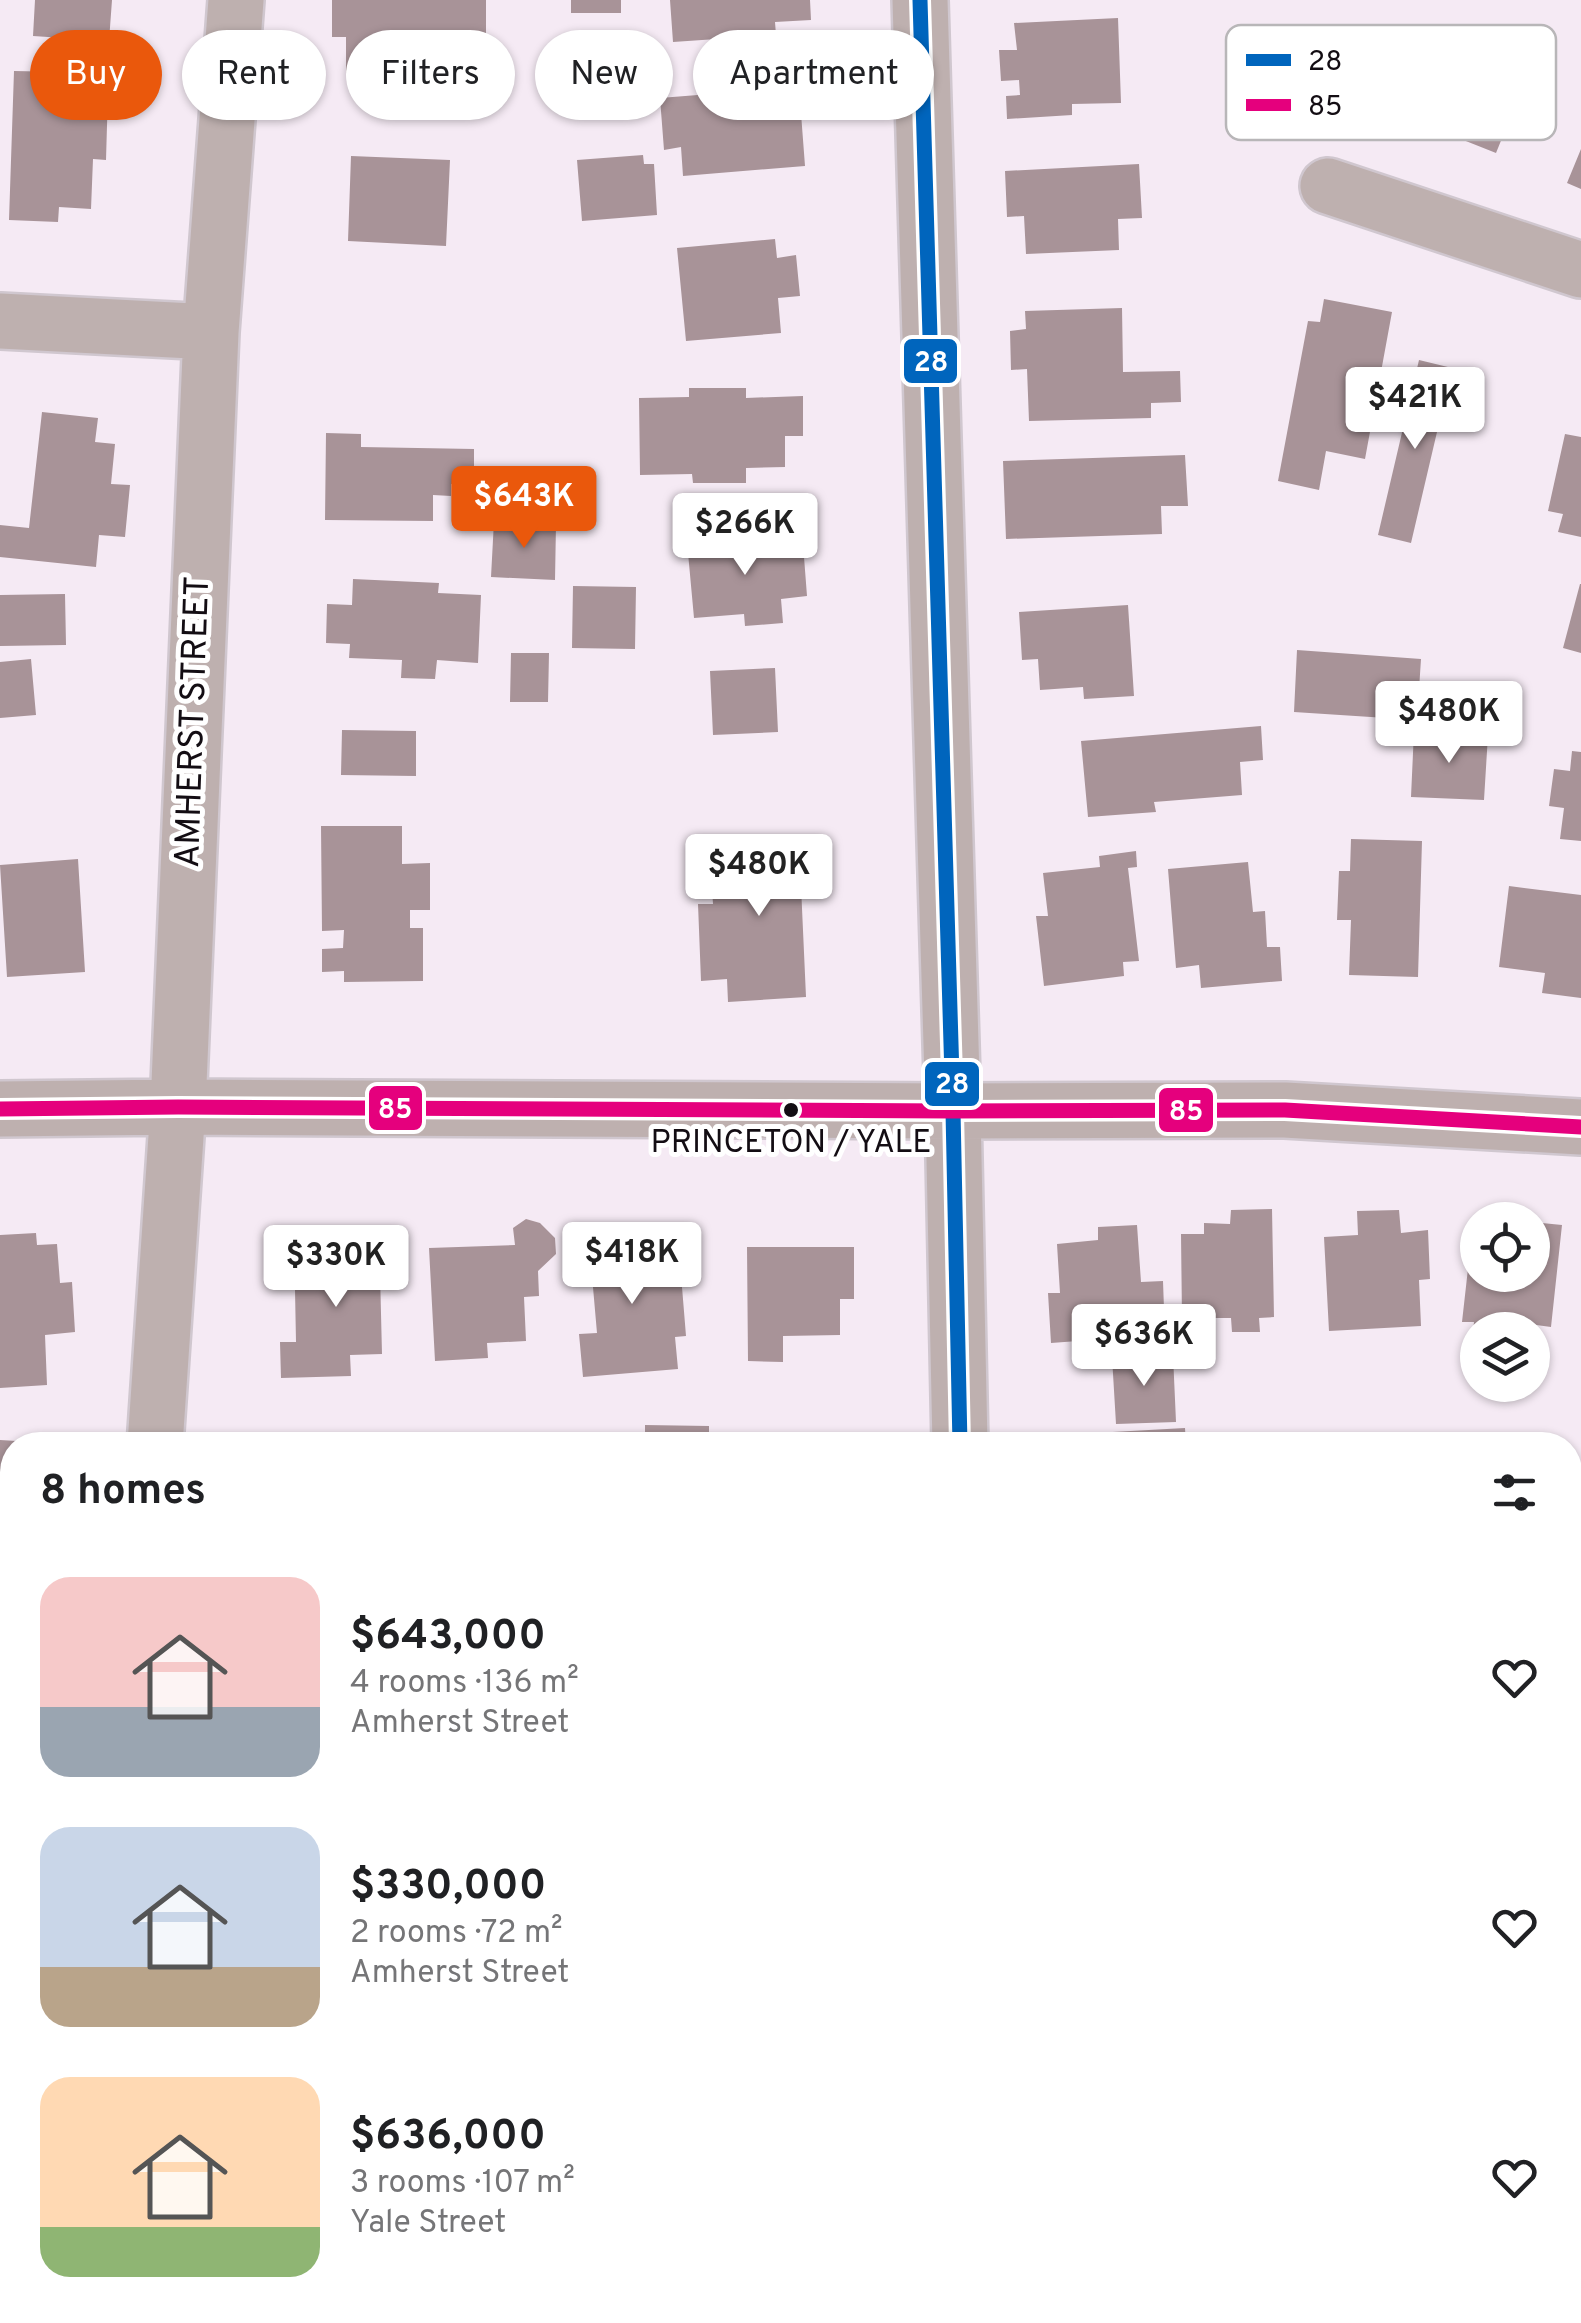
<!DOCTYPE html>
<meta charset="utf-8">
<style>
:root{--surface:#fff;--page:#f6f6f6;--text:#202124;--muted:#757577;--accent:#ea580c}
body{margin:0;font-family:Overpass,sans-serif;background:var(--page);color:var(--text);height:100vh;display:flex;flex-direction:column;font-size:38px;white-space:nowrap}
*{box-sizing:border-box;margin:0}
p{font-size:32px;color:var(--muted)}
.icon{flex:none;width:55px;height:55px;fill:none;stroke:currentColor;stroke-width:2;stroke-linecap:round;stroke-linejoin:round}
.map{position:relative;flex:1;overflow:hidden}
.side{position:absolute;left:0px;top:1432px;width:1582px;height:892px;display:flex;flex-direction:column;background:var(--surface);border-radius:40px 40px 0 0;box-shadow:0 2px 8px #0004}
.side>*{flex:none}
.banner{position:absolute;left:30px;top:30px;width:1000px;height:90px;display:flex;gap:20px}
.buttons{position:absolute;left:1460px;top:1202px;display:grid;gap:20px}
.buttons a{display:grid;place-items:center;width:90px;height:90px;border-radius:50%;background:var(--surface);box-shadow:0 2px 8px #0004;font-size:50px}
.price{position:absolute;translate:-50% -85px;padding:0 22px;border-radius:10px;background:#fff;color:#222;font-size:32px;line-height:65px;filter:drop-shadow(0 2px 5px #0008)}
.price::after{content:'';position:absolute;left:50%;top:60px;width:30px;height:22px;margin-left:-15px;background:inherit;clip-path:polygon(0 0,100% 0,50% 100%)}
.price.on{background:var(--accent);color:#fff}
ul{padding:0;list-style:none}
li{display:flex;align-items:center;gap:30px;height:250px;padding:0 40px}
li span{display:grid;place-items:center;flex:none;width:280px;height:200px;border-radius:30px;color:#555}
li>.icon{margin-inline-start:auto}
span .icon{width:120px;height:120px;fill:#fffc;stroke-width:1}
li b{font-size:42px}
h2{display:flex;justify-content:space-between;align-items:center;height:120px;padding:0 40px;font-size:42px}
.chip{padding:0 35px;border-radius:45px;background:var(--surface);box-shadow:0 2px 8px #0004;font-size:35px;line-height:90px}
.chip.on{background:var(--accent);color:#fff}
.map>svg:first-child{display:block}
.building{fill:#a89398}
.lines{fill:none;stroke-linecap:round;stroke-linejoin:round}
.minor-casing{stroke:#d0c7cf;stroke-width:60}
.minor{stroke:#beb0af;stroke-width:55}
.bus-1-casing{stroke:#fff;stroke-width:22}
.bus-2-casing{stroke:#fff;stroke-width:22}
.bus-1{stroke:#0065bd;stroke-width:15}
.bus-2{stroke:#e5007d;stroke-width:15}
.bus-dot{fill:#130d13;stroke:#fff;stroke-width:4}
.labels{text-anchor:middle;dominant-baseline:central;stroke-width:10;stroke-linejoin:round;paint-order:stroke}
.bus-label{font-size:32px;fill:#130d13;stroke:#fff}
.street-label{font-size:35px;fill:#130d13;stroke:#fff}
.key{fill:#fff;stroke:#b8b6b8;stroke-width:2.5}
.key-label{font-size:28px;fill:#130d13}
.line-badge{stroke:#fff;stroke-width:4}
.badge-label{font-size:28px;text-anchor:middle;font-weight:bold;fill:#fff}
</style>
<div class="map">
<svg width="1581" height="2323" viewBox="0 0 1581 2323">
<rect width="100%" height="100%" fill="#f5eaf4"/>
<path class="building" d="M35 0H112L109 41 33 36Z
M332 0H486V79H428V87L386 88 387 76 346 75V37H332Z
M571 0H621V13H571Z
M670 0H810L811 20 775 22 776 35 673 42Z
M1118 18 1121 103 1072 104V115L1007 119 1006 96 1020 95 1019 80 1001 81 999 50H1017L1014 23Z
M1455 60 1538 93 1526 123 1511 116 1496 153 1428 126Z
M14 71 64 72 63 89 108 91 106 160 93 159 91 209 59 207 58 222 9 220Z
M799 87 805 166 683 176 681 147 664 150 660 98Z
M1581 149V189L1567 183Z
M643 155 644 164H654L657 215 582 221 577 160Z
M351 156 450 160 446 246 348 241Z
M1139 164 1142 218 1118 219 1119 250 1026 254 1024 216 1007 217 1005 171Z
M775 239 777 258 796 255 800 296 778 298 781 333 686 341 677 248Z
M1324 299 1392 312 1365 459 1326 451 1319 490 1278 481 1308 321 1320 322Z
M1122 308 1123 372 1180 371 1181 402 1151 403V418L1029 421 1027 369 1011 370 1010 331 1026 329 1025 311Z
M1419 360 1452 368 1411 543 1378 535Z
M689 388H746V398L803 396V436H785V467L746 468V483H693L692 474 640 475 639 398 689 397Z
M42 412 98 418 95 442 115 444 111 484 130 485 125 537 99 535 96 567 0 557V525L29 528Z
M326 433 361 434V447L474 449V485L451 484V496L433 495V521L325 520Z
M1565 434 1581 437V537L1558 532 1563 514 1548 511Z
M1185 455 1188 506H1161L1162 534 1006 539 1003 461Z
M494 521 556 524 555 580 491 577Z
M777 534 779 546 803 544 807 596 781 599 783 623 745 626 744 614 694 618 687 542Z
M353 579 439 583 438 593 481 595 478 663 437 660 435 679 401 678 402 660 349 658 350 644 326 643 327 604 352 605Z
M1580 584H1581V653L1563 648Z
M573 586 636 587 635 649 572 648Z
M65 594 66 645 0 646V595Z
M1128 605 1134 696 1084 699 1083 687 1040 690 1038 659 1022 660 1019 612Z
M1297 650 1421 659 1417 720 1294 712Z
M511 653H549L548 702H510Z
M31 659 36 715 0 718V662Z
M775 668 778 732 713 735 710 671Z
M1261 726 1263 760 1240 762 1242 795 1154 802 1156 812 1088 817 1081 741Z
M342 730 416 731V776L341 775Z
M1414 731 1488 735 1484 800 1411 797Z
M1572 751 1581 752V841L1560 839 1564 808 1549 806 1554 769 1570 771Z
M321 826H402V864L430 863V910H410V928H423V981L344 982V971L322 972V949L343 948 344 930 322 931Z
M821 838 823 884 801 886 806 997 728 1002 727 979 701 981 698 904H713L710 858 728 857 727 844Z
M1351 839 1422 841 1418 977 1349 975 1351 920H1337L1339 871H1350Z
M1136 851 1137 867 1128 868 1139 961 1123 962 1124 976 1044 986 1036 916H1048L1043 873 1100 867 1099 856Z
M78 859 85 972 7 977 0 865Z
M1248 862 1253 912 1265 911 1267 947H1280L1282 981 1201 988 1199 965 1176 968 1168 869Z
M1509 886 1581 895V998L1542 993 1545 973 1499 967Z
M1272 1209 1274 1317 1259 1318 1260 1332H1232L1231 1318H1182L1181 1234H1204V1223L1230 1224 1231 1210Z
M1399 1210 1401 1233 1428 1230 1430 1279 1419 1280 1421 1326 1329 1331 1324 1237 1358 1235 1357 1211Z
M526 1219 540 1223 555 1238 556 1254 538 1271 539 1296 524 1297 526 1341 487 1343 488 1358 435 1361 429 1248 515 1245 513 1228Z
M1532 1222 1562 1225 1551 1327 1529 1324 1528 1330H1478V1340H1472L1474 1322H1462L1472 1233H1478V1275H1532Z
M1137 1225 1141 1282 1163 1281 1164 1309 1143 1310 1145 1336 1051 1343 1048 1293H1060L1057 1244 1098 1240V1227Z
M623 1227 624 1240 667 1236 671 1287H682L686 1336 675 1337 678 1369 583 1377 579 1334 597 1333 588 1230Z
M379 1232 382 1354 350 1355 351 1376 281 1378 280 1342H296L295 1290 306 1289 305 1271 294 1258 316 1237 330 1255 349 1254 348 1233Z
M36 1233 37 1245 57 1244 60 1283 72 1282 75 1332 45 1335 47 1385 0 1388V1235Z
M747 1247H854V1299H840V1335L783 1336V1362L748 1361Z
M1173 1355 1176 1422 1116 1424 1112 1357Z
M645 1425 709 1426V1445H645Z
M1185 1428 1186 1445H1040V1436Z
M0 1440 33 1442 32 1445H12V1542L0 1541Z
M0 1593 12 1594V1696L0 1695Z
M1570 1614 1581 1619V1629L1576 1639 1581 1642V1686L1570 1708Z
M0 1748 12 1749V1850L0 1849Z
M0 1904H12V1979H0Z
M1570 2006 1581 2012V2144L1570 2166Z
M0 2051 12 2052V2137L0 2136Z
M0 2196 12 2197 7 2264 0 2263Z
M747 2312H795L796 2323H748Z
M1103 2312H1212V2318L1104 2323Z
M1562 2314 1580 2323H1558Z"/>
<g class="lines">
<g class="minor-casing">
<path id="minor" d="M920 0 953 1111 960 1445
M1328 186 1581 270
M0 321 211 332
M0 1109 178 1107 953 1111 1285 1110 1581 1127
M155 1445 178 1107 211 332 236 0
M1570 1865 1581 1871
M975 2312V2323
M96 2323V2312"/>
</g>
<use href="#minor" class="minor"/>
<g class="bus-1-casing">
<path id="bus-1" d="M920 0 953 1111 960 1445"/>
</g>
<g class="bus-2-casing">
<path id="bus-2" d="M0 1109 178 1107 953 1111 1285 1110 1581 1127"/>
</g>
<use href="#bus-1" class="bus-1"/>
<use href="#bus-2" class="bus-2"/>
</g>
<circle class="bus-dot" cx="791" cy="1110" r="9"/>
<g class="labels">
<g class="bus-label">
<text x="791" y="1144">PRINCETON / YALE</text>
</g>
<g class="street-label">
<text transform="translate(194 722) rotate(-88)">AMHERST STREET</text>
</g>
</g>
<rect x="1226" y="25" width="330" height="115" rx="15" class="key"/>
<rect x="1246" y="54" width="45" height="12" fill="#0065bd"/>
<rect x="1246" y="99" width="45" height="12" fill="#e5007d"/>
<g class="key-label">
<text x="1308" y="70">28</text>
<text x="1308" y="115">85</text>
</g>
<g class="line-badge">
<rect x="902" y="337" width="57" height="48" rx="10" fill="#0065bd"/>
<rect x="923" y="1060" width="58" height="48" rx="10" fill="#0065bd"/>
<rect x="367" y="1084" width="57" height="48" rx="10" fill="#e5007d"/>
<rect x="1157" y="1086" width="58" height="48" rx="10" fill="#e5007d"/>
</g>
<g class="badge-label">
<text x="931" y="371">28</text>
<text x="952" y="1093">28</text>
<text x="395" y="1118">85</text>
<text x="1186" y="1120">85</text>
</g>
</svg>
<div class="buttons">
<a><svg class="icon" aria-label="locate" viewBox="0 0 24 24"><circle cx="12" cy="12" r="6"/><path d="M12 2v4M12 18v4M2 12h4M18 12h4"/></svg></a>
<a><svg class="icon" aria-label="layers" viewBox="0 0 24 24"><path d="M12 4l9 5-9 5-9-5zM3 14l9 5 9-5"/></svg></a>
</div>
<b class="price" style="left:1415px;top:452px">$421K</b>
<b class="price on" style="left:524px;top:551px">$643K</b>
<b class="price" style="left:745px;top:578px">$266K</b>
<b class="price" style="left:1449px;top:766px">$480K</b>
<b class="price" style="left:759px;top:919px">$480K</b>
<b class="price" style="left:632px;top:1307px">$418K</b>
<b class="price" style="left:336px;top:1310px">$330K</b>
<b class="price" style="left:1144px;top:1389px">$636K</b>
<div class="banner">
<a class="chip on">Buy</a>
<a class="chip">Rent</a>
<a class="chip">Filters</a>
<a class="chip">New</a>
<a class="chip">Apartment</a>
</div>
<section class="side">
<h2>8 homes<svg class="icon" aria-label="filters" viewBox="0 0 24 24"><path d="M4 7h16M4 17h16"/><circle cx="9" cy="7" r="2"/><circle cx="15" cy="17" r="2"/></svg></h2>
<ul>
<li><span style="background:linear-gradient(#f6c9c9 65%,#9aa5b1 0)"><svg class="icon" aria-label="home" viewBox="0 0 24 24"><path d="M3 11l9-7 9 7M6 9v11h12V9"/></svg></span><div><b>$643,000</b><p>4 rooms · 136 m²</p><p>Amherst Street</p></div><svg class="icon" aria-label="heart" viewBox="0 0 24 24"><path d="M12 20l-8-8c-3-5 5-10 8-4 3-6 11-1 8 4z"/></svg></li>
<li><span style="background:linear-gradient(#c9d6e8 70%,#b9a48a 0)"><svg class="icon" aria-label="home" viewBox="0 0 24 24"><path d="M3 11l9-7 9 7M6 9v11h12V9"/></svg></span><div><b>$330,000</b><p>2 rooms · 72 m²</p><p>Amherst Street</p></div><svg class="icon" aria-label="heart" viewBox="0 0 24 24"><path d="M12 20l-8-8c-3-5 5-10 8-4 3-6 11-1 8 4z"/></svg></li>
<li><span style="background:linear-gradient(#ffd9b3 75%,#8fb573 0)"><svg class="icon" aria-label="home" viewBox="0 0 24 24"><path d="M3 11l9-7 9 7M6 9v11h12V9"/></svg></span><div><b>$636,000</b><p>3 rooms · 107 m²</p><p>Yale Street</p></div><svg class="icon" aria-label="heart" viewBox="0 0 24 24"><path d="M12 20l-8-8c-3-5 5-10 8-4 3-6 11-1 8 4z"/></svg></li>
</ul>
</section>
</div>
